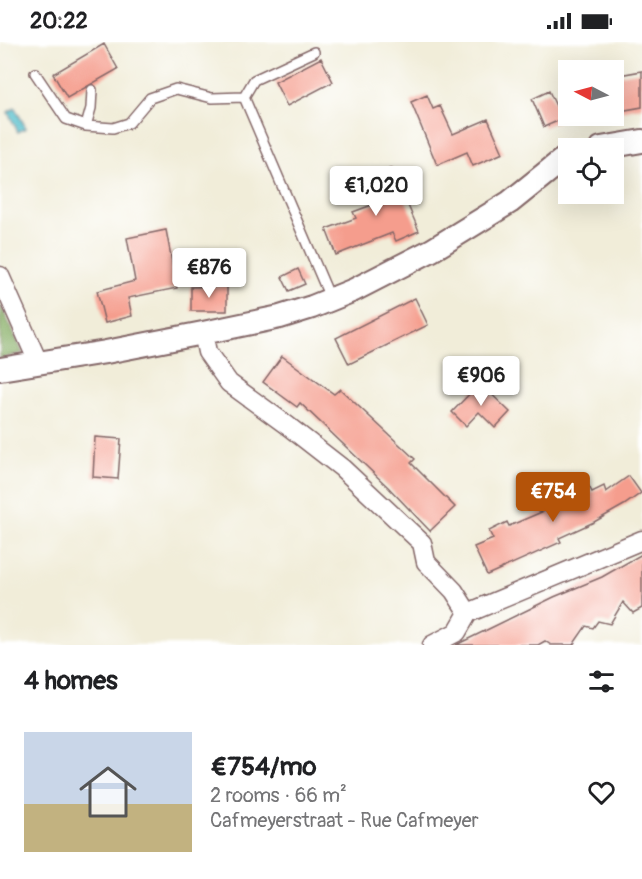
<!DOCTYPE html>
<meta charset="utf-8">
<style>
:root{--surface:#fff;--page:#f2f2f2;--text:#202124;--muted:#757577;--accent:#b45309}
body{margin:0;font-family:Pangolin,sans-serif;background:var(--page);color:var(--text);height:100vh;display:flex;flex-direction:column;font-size:22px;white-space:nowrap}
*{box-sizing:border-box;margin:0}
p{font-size:20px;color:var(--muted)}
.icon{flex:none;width:33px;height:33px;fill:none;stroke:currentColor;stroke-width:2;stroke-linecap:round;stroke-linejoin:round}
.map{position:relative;height:603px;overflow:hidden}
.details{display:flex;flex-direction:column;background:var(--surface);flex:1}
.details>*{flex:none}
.needle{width:39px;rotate:276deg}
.buttons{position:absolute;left:558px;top:18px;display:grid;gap:12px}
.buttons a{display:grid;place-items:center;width:66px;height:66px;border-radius:0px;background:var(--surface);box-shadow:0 6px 24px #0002;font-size:30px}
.price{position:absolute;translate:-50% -51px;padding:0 14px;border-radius:6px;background:#fff;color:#222;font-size:20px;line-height:39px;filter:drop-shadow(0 2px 3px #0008)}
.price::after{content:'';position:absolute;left:50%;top:36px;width:18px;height:14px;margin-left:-9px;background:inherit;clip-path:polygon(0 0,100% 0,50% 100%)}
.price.on{background:var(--accent);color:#fff}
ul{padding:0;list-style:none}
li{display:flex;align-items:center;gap:18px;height:150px;padding:0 24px}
li span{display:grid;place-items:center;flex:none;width:168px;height:120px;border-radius:0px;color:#555}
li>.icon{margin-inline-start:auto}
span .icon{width:72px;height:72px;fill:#fffc;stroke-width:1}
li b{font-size:26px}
h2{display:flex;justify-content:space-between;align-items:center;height:72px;padding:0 24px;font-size:26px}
.status{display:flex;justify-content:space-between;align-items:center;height:42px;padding:0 30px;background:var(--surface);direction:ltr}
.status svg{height:16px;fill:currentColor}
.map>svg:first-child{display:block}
.forest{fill:#85ad63;stroke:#686647;stroke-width:1.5}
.water{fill:#51becb;stroke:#4e6e7b;stroke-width:1.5}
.building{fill:#f59d8d}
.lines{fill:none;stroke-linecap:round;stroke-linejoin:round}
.service-casing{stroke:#846768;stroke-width:12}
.minor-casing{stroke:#846768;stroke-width:21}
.tertiary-casing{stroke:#846768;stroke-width:26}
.service{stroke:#fff;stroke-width:9}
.minor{stroke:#fff;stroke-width:18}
.tertiary{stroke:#fff;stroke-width:22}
</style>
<div class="status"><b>20:22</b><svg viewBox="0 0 49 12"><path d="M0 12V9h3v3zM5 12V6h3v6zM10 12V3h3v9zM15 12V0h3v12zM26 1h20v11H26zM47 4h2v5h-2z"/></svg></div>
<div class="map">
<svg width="642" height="603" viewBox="0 0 642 603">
<rect width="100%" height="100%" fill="#fff"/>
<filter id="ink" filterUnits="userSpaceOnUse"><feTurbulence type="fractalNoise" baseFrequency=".0167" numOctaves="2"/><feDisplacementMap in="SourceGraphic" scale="12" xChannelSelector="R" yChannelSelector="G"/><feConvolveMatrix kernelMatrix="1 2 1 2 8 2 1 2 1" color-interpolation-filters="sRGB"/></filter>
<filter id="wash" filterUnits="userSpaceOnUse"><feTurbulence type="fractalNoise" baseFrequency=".008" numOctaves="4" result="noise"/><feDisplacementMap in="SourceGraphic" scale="24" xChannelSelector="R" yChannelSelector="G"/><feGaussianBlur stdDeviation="1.35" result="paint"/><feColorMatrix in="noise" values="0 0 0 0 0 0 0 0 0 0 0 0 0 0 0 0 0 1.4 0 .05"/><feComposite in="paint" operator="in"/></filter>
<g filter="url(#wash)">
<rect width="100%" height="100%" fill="#f1edd9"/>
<path class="forest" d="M0 262 23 311 0 317Z"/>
<path class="water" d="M15 66 26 86 18 90 8 70Z"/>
<g id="blocks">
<path class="building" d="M104 2 118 27 67 56 53 32Z
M321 16 333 40 287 64 275 40Z
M642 29V65L614 70V34Z
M549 49 562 77 544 85 532 57Z
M427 53 433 67 440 64 453 92 488 77 503 111 473 124 467 110 437 123 411 60Z
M392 126 419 189 396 199 392 191 336 213 326 187 356 176 353 170 380 160 369 135Z
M166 188 177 246 128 256 132 274 105 281 97 249 135 239 127 196Z
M298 227 305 242 289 249 282 235Z
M227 244V269H191V245Z
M415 256 428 283 349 322 336 296Z
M282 314 334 352 340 347 415 417 411 421 455 465 430 489 388 445 300 361 297 365 263 340Z
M480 341 510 370 495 386 479 370 466 384 452 370Z
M95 395 121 397 118 437 93 435Z
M629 434 641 451 624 463 594 480 559 496 561 500 487 533 474 505 493 497 489 489 507 480 509 484 544 469 542 463 561 455 557 448 584 435 592 450 604 444 606 450Z
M642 512V566L633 571 623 560 610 582 598 579 593 586 586 584 573 603H551L545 599 538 603H456L554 555 602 535Z"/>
</g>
</g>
<g filter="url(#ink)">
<use href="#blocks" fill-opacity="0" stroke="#846768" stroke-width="1.5"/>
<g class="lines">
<g class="service-casing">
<path id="service" d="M35 31 66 77 86 84 113 86 129 81 150 56 176 47 212 56 244 55 331 258
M244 55 254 38 314 10
M86 84 91 66 92 48"/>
</g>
<g class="minor-casing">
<path id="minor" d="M0 234 38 320
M203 291 207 310 229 341 288 384 342 426 422 501 426 520 454 549 468 571
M432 603 457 590 468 571 642 498"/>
</g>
<g class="tertiary-casing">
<path id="tertiary" d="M601 106 642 99
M0 327 106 310 203 291 280 275 312 265 354 248 432 208 510 160 561 119 568 116"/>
</g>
<use href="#service" class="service"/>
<use href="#minor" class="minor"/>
<use href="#tertiary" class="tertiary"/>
</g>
</g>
</svg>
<div class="buttons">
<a><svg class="needle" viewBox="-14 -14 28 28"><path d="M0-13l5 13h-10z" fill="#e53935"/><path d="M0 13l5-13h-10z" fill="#757577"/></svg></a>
<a><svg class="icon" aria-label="locate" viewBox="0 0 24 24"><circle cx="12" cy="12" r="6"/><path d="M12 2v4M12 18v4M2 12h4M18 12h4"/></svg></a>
</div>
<b class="price" style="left:376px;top:175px">€1,020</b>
<b class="price" style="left:209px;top:257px">€876</b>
<b class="price" style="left:481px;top:365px">€906</b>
<b class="price on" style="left:553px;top:481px">€754</b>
</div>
<section class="details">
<h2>4 homes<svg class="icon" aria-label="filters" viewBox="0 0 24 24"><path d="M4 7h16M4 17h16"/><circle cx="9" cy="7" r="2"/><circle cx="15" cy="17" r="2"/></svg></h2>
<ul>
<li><span style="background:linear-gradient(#c9d6e8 60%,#c2b280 0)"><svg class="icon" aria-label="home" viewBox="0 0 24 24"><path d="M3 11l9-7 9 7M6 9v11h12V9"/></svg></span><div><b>€754/mo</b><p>2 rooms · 66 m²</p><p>Cafmeyerstraat - Rue Cafmeyer</p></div><svg class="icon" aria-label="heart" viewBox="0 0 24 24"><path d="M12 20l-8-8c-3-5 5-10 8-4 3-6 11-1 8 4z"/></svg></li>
</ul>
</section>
